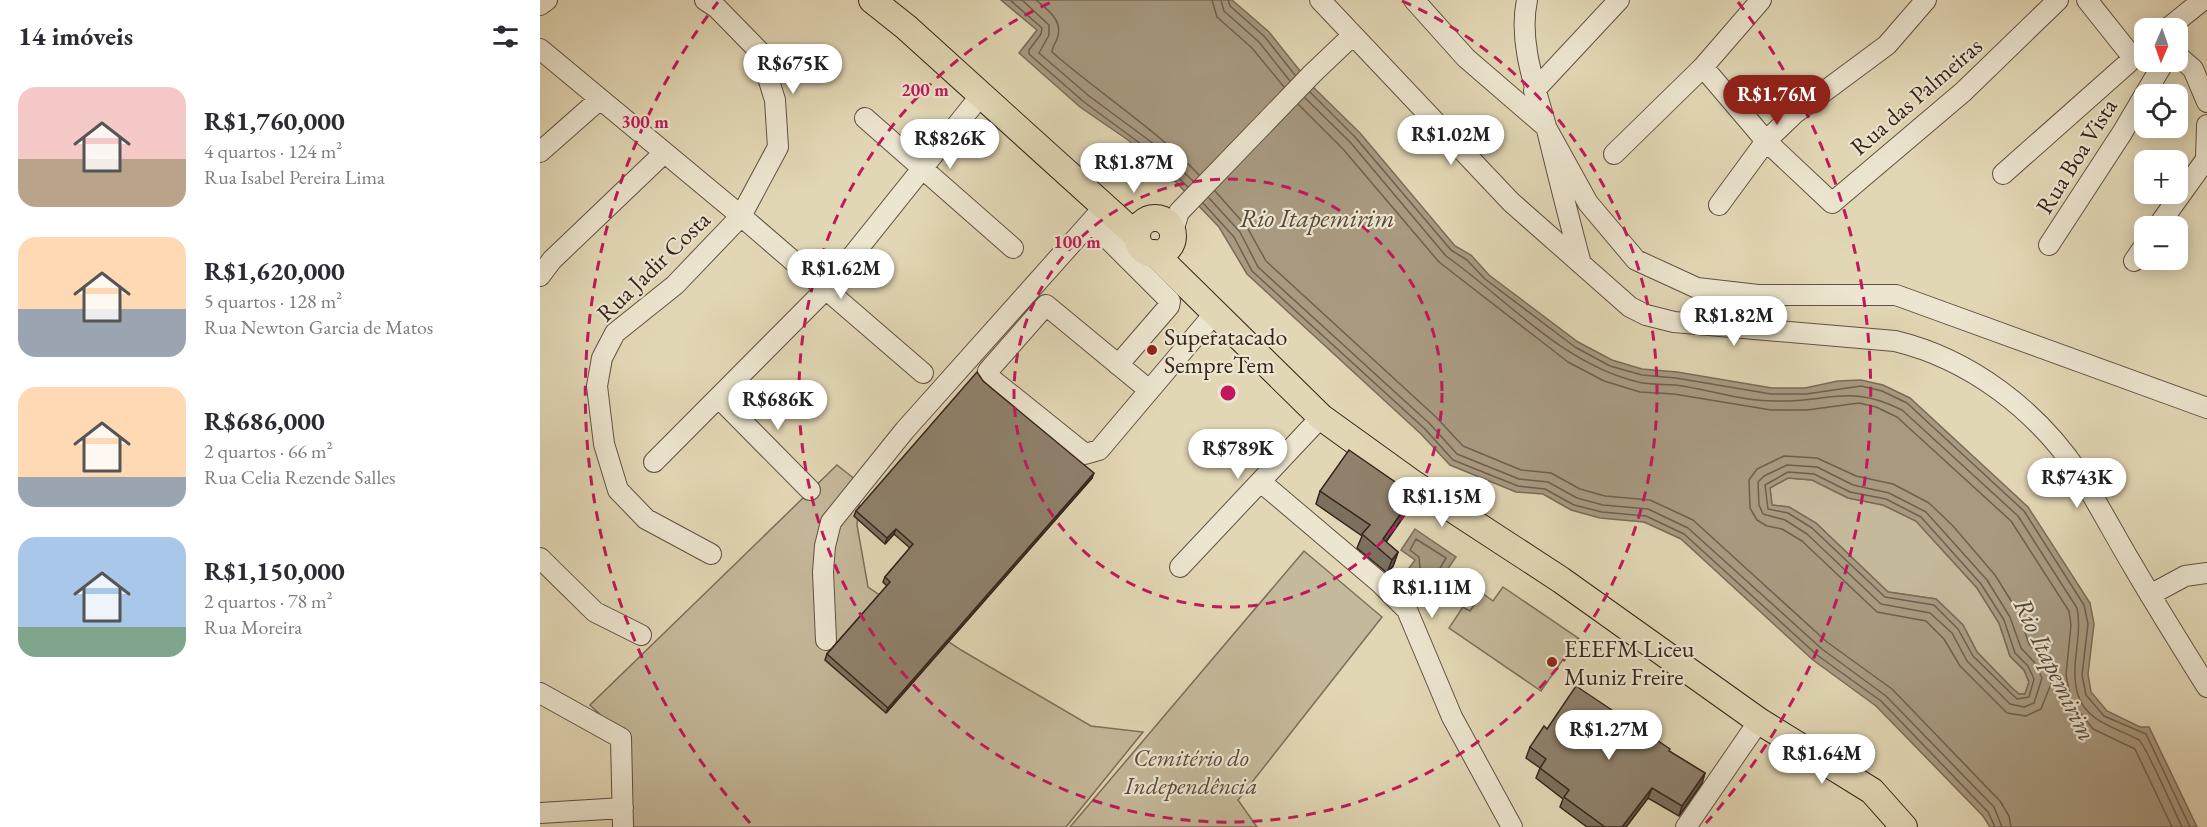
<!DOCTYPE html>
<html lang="pt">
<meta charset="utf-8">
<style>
:root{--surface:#fff;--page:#f2f2f3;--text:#2b2b33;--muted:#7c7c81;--accent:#8f2418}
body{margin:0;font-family:"EB Garamond",serif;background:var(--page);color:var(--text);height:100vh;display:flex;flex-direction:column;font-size:22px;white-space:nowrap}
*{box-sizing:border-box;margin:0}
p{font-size:20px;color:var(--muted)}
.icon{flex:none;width:33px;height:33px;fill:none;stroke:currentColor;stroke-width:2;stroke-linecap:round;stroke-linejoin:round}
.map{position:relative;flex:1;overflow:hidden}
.side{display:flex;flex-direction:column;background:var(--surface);width:540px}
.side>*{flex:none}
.needle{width:39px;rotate:182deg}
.tools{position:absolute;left:1594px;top:18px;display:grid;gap:12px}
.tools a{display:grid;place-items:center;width:54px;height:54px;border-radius:12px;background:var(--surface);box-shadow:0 3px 15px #0003;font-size:30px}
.price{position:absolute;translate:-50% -51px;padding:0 14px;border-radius:21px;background:#fff;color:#222;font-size:20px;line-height:39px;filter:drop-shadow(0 2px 3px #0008)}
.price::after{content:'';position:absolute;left:50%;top:36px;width:18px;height:14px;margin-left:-9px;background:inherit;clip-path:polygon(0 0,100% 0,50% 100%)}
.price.active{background:var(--accent);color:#fff}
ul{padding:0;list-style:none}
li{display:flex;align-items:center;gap:18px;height:150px;padding:0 18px}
li span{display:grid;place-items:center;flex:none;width:168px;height:120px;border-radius:18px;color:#555}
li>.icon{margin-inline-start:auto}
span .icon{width:72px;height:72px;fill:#fffc;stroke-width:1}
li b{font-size:26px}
h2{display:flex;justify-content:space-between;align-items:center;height:72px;padding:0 18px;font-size:26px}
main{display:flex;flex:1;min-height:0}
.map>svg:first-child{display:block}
.green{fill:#c5b99b;stroke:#7e6e5c;stroke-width:1.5}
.water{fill:#a89a81;stroke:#7a6b59;stroke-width:1.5;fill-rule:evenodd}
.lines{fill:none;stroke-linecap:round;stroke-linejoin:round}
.shore{stroke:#6f5f4f;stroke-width:1.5}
.minor-casing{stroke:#615143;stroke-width:22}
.major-casing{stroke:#36241d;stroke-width:28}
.minor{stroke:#ece5cf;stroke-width:20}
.major{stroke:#e2d7b5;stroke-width:26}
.wall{fill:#7b6f5d;stroke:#36241d;stroke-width:1.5}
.shaded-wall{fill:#645a4c;stroke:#36241d;stroke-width:1.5}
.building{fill:#8f816c;stroke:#36241d;stroke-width:1.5}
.ring{fill:none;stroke:#c2185b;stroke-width:3;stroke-dasharray:10 8}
.poi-dot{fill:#8f2418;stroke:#ece5cf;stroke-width:2}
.labels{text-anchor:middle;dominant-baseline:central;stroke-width:4.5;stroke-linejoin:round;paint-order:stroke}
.street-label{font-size:24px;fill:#36241d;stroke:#ece5cf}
.poi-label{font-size:24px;fill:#36241d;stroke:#ece5cf;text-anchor:start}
.park-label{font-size:24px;font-style:italic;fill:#5a493c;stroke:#ece5cf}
.water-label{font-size:26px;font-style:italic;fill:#58473b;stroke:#ece5cf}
.centre{fill:#c2185b;stroke:#ece5cf;stroke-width:3}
.ring-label{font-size:18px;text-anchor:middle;font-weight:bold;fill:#c2185b;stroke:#ece5cf;stroke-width:4.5;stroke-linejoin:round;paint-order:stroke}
</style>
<main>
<section class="side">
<h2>14 imóveis<svg class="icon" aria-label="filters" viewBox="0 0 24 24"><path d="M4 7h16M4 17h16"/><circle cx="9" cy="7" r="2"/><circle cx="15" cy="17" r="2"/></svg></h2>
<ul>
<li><span style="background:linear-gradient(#f6c9c9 60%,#b9a48a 0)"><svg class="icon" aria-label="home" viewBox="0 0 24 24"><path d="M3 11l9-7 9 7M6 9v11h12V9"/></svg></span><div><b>R$1,760,000</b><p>4 quartos · 124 m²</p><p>Rua Isabel Pereira Lima</p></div></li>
<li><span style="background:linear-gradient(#ffd9b3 60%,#9aa5b1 0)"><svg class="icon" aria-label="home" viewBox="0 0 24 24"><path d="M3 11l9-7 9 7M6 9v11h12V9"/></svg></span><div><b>R$1,620,000</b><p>5 quartos · 128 m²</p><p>Rua Newton Garcia de Matos</p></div></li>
<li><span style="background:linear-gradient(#ffd9b3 75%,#9aa5b1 0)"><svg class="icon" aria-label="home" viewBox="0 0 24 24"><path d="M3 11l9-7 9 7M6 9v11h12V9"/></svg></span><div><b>R$686,000</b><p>2 quartos · 66 m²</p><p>Rua Celia Rezende Salles</p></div></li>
<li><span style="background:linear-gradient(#a9c7e8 75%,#7fa58c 0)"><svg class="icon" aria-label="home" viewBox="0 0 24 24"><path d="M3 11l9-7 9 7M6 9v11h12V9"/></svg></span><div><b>R$1,150,000</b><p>2 quartos · 78 m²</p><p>Rua Moreira</p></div></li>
</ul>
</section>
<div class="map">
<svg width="1667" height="827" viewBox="0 0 1667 827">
<rect width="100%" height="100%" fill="#e2d7b5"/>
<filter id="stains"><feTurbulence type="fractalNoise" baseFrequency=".00333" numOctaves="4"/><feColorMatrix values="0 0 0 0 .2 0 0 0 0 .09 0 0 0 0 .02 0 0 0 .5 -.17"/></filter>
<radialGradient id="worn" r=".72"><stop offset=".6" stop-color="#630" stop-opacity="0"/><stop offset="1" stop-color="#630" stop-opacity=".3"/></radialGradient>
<path class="green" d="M297 465 321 484 317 525 328 587 421 650 551 726 603 732 526 827H92L90 743 50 705Z
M1248 478 1272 480 1308 498 1343 505 1376 521 1437 588 1459 623 1470 656 1484 670 1489 682 1485 694H1479L1472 688 1437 652 1423 625 1396 599 1348 592 1276 523 1249 507 1232 505 1230 488Z
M764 551 842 617 698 800 717 827H530Z
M963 587 1038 638 1001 691 909 628 923 607 930 611 942 593 953 601Z"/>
<path class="water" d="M461 0H692L729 32 772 86 820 133 915 246 931 255 949 275 1038 342 1072 360 1102 369 1137 372 1232 388H1265L1298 381 1321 380 1343 385 1370 398 1488 507 1550 603 1554 624 1548 674 1551 692 1567 711 1600 727H1609L1657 827H1450L1443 816 1336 706 1273 660 1141 539 1104 522 1060 518 1031 510 1003 494 976 492 910 465 881 434 707 274 679 227 630 176 588 140 540 107 479 53 497 30ZM1248 478 1272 480 1308 498 1343 505 1376 521 1437 588 1459 623 1470 656 1484 670 1489 682 1485 694H1479L1472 688 1437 652 1423 625 1396 599 1348 592 1276 523 1249 507 1232 505 1230 488Z
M875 529 916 557 896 586 869 568 875 560 861 550Z"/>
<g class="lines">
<path class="shore" d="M470 0 502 28 501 34 489 50V54L544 102 613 153 648 187
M482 0 509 25V35L499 53 549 96 618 147 653 181
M496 0C508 10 524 21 517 39 515 45 512 46 512 52 560 94 615 128 659 175
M672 0 677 17 712 48 744 87
M681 0 684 11 719 42 750 81
M688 0 690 6 724 36 755 75
M770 92 815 137 911 250 927 260 945 279 1035 347 1070 366 1102 375 1136 378 1231 394H1266L1321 386 1342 391 1367 403 1484 511 1544 605 1548 624 1542 675 1546 695 1564 716 1606 734 1650 827
M765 98 810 142 906 256C967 299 1022 364 1098 382 1110 385 1123 384 1135 385 1168 389 1200 401 1234 401 1287 403 1310 383 1362 410L1478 516 1537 608C1543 637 1529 666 1538 695 1547 723 1578 728 1599 740 1605 744 1636 815 1642 827
M758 104 803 149 899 262 1028 362 1064 381 1100 392 1134 394 1231 410H1267L1319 403 1336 407 1357 417 1471 521 1529 611 1531 625 1526 675 1531 701 1553 729 1595 749 1632 827
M675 191 707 227 726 261 896 417 923 446 981 470 1011 473 1040 489 1065 496 1110 500 1153 520 1287 642 1352 689 1460 801 1469 816 1471 827
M669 198 700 232 718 267 890 424 917 454 979 479 1008 482 1037 498 1063 505 1108 509 1148 528 1282 649 1346 696 1454 807 1462 827
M663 203 694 237 712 271 885 429 913 460 978 486 1005 489 1034 505 1062 512 1106 516 1144 534 1277 655 1341 701 1448 812 1455 827
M1244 456 1277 458 1316 476 1353 484 1389 503 1413 526 1455 575 1478 612 1489 644 1504 660 1511 684 1501 709 1486 716 1467 713 1420 666 1404 639 1386 621 1337 612 1262 541 1242 529 1227 526 1217 520 1210 508 1209 480 1217 469Z
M1247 465 1277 467 1313 485 1349 493 1386 512 1447 580 1470 617 1481 648 1495 663 1502 678 1494 703 1484 707 1470 704 1427 661 1412 633 1390 613 1341 604 1267 534 1245 520 1223 514 1219 505 1218 482 1224 476Z
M1248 472 1274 474 1310 492 1346 499 1381 517 1441 584 1464 620 1475 653 1488 666 1494 679 1489 697 1477 699 1433 656 1418 629 1394 605 1345 597 1272 528 1248 513 1228 509 1225 485Z
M876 539 906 558 895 577 880 568 879 557 870 550Z"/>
<g class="minor-casing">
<path id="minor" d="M165 0 177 8 220 52 235 100 238 147 201 216 135 285 75 333 62 358 57 386 64 444 78 490 106 519 171 554
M780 0 971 202 1090 307 1106 315 1134 322 1355 341C1430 359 1497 410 1540 475 1559 505 1575 536 1593 566 1617 607 1642 647 1667 687
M874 0 926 58 1006 127 1048 203 1096 260 1157 288 1218 295H1356L1667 408
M987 0C978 43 996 89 1007 130 1018 175 1029 219 1041 264
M1547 0 1594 59
M0 5 7 0
M1628 28 1663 0
M0 49 201 216 383 373
M1638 56 1653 69 1667 102
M1163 67 1226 141 1292 203 1423 92 1518 0
M994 91 1079 0
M325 118 473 248
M0 152 59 100
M1074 154 1163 67 1221 0
M1666 159 1667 125
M1463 174 1605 48
M1179 205 1226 141 1254 114 1347 45 1386 0
M551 222 630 301 629 306 578 365
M1618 226 1667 158
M632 234 639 212 772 74 813 35
M1509 245 1582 133 1624 62
M1594 261 1605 245
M0 276 12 260 124 153
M609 390 506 305 448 371 449 377 545 454 559 450 674 314
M179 398 270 490
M114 462 285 290 441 95
M721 482 839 582 867 610 912 717 972 827
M0 558 55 612 101 635
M640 567 781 417
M1610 595 1645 576 1667 573
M286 640 283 572 285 546 291 522 365 430 565 206
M0 693 81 738 83 827
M0 813 83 808
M1146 827 1219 721"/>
</g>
<g class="major-casing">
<path id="major" d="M332 0 366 27 597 236
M597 236a18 18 0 1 1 36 0a18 18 0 1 1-36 0Z
M614 253 781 417 874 484 1021 580 1219 721 1332 791 1364 827"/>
</g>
<use href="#minor" class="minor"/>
<use href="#major" class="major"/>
</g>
<path class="wall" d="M443 381 552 478 346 713 285 660 287 654 347 586 343 582 345 577 370 548 354 534 345 544 314 516 316 511Z
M780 491 874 495 869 509 846 542 858 552 853 566 847 573 817 548 822 536 776 504Z
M990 747 1129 751 1165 773 1162 783 1139 816 1108 798 1086 827H1047L1020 807 1023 799 996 778 1000 768 986 758Z"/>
<path class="shaded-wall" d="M554 473 552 478 346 713 348 708Z
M874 495 869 509 840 550 843 539Z
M356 529 354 534 345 544 347 538Z
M858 552 853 566 847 573 852 560Z
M1165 773 1162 783 1139 816 1142 806Z
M1112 788 1108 798 1086 827H1082Z"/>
<path class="building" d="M437 372 443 381 554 473 348 708 287 654 350 582 345 577 373 544 356 529 347 538 316 511Z
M809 450 874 495 843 539 858 552 852 560 822 534 830 525 780 491Z
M1036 686 1130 749 1129 751 1165 773 1142 806 1112 788 1082 827H1065L1024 797 1029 790 1000 768 1006 759 990 747 1004 726 1007 729Z"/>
<g class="ring">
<circle cx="688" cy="393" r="214"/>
<path d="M862 1A429 429 0 1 1 514 1"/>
<path d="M210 823A643 643 0 0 1 178 2M1198 2A643 643 0 0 1 1166 823"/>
</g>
<g class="poi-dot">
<circle cx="612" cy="350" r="6"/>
<circle cx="1012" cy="662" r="6"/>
</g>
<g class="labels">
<g class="street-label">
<text transform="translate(1376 96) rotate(-41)">Rua das Palmeiras</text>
<text transform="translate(1536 156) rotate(-58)">Rua Boa Vista</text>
<text transform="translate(113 266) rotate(-44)">Rua Jadir Costa</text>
</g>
<g class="poi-label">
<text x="624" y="336">Superatacado<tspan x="624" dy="28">SempreTem</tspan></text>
<text x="1024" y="648">EEEFM Liceu<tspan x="1024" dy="28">Muniz Freire</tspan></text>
</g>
<g class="park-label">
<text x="651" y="757">Cemitério do<tspan x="651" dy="28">Independência</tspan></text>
</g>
<g class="water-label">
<text x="777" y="218">Rio Itapemirim</text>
<text transform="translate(1515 669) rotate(64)">Rio Itapemirim</text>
</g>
</g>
<circle cx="688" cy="393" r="9" class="centre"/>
<g class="ring-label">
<text x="385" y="96">200 m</text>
<text x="105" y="128">300 m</text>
<text x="537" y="248">100 m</text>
</g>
<rect width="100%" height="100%" filter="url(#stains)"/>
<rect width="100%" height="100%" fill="url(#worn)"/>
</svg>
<div class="tools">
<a><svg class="needle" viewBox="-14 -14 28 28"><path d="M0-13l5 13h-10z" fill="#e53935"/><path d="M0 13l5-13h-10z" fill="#7c7c81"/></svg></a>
<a><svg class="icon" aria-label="locate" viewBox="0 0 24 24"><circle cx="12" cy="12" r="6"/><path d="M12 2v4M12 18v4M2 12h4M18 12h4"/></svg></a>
<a>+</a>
<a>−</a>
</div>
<b class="price" style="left:253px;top:95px">R$675K</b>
<b class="price active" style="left:1237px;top:126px">R$1.76M</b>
<b class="price" style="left:911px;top:166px">R$1.02M</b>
<b class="price" style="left:410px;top:170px">R$826K</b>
<b class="price" style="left:594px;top:194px">R$1.87M</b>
<b class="price" style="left:301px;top:300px">R$1.62M</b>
<b class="price" style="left:1194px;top:347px">R$1.82M</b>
<b class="price" style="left:238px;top:431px">R$686K</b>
<b class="price" style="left:698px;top:480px">R$789K</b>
<b class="price" style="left:1537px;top:509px">R$743K</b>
<b class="price" style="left:902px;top:528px">R$1.15M</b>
<b class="price" style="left:892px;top:619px">R$1.11M</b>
<b class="price" style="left:1069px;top:761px">R$1.27M</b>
<b class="price" style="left:1282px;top:785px">R$1.64M</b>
</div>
</main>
